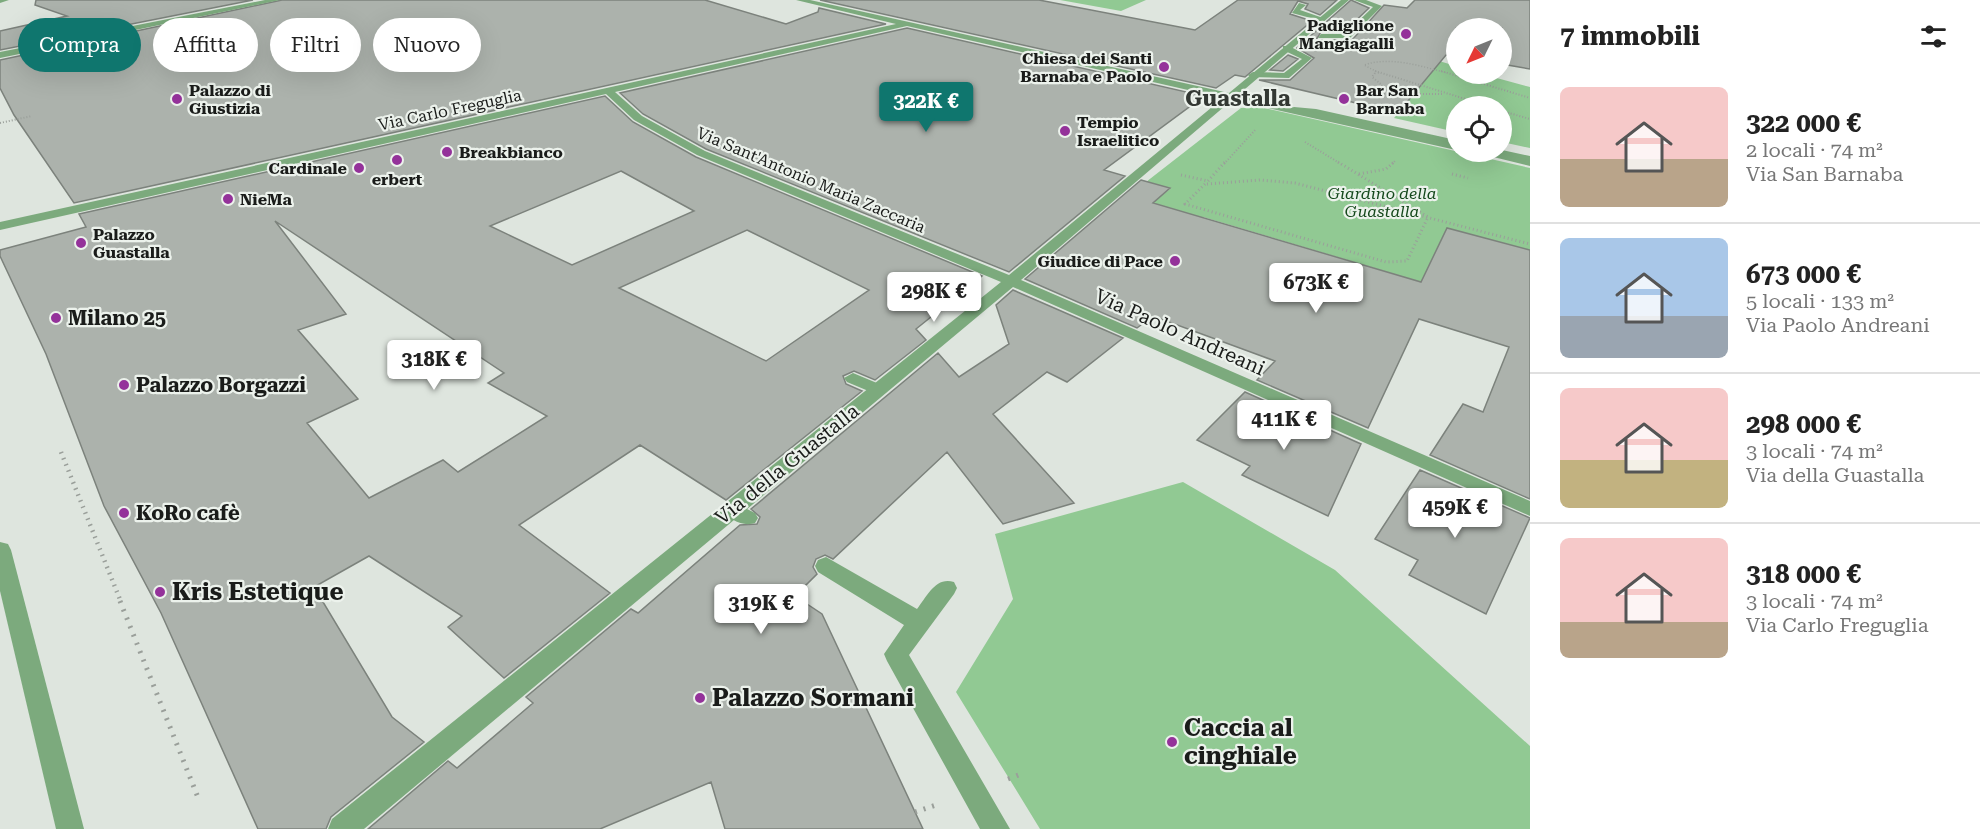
<!DOCTYPE html>
<html lang="it">
<meta charset="utf-8">
<style>
:root{--surface:#fff;--page:#f2f2f2;--text:#222;--muted:#767676;--line:#e0e0e0;--accent:#0f766e}
body{margin:0;font-family:"Roboto Serif",serif;background:var(--page);color:var(--text);height:100vh;display:flex;flex-direction:column;font-size:22px;white-space:nowrap}
*{box-sizing:border-box;margin:0}
p{font-size:20px;color:var(--muted)}
.icon{flex:none;width:33px;height:33px;fill:none;stroke:currentColor;stroke-width:2;stroke-linecap:round;stroke-linejoin:round}
.map{position:relative;flex:1;overflow:hidden}
.sheet{display:flex;flex-direction:column;background:var(--surface);width:450px}
.sheet>*{flex:none}
.top-card{position:absolute;left:18px;top:18px;width:570px;height:54px;display:flex;gap:12px}
.needle{width:39px;rotate:227deg}
.fabs{position:absolute;left:1446px;top:18px;display:grid;gap:12px}
.fabs a{display:grid;place-items:center;width:66px;height:66px;border-radius:50%;background:var(--surface);box-shadow:0 6px 24px #0002;font-size:30px}
.price{position:absolute;translate:-50% -51px;padding:0 14px;border-radius:6px;background:#fff;color:#222;font-size:20px;line-height:39px;filter:drop-shadow(0 2px 3px #0008)}
.price::after{content:'';position:absolute;left:50%;top:36px;width:18px;height:14px;margin-left:-9px;background:inherit;clip-path:polygon(0 0,100% 0,50% 100%)}
.price.on{background:var(--accent);color:#fff}
ul{padding:0;list-style:none}
li{display:flex;align-items:center;gap:18px;height:150px;padding:0 30px}
li+li{border-top:2px solid var(--line)}
li span{display:grid;place-items:center;flex:none;width:168px;height:120px;border-radius:9px;color:#555}
li>.icon{margin-inline-start:auto}
span .icon{width:72px;height:72px;fill:#fffc;stroke-width:1}
li b{font-size:26px}
h2{display:flex;justify-content:space-between;align-items:center;height:72px;padding:0 30px;font-size:26px}
.tag{padding:0 21px;border-radius:27px;background:var(--surface);box-shadow:0 6px 24px #0002;font-size:21px;line-height:54px}
.tag.on{background:var(--accent);color:#fff}
main{display:flex;flex:1;min-height:0}
.map>svg:first-child{display:block}
.green{fill:#91c993}
.building{fill:#acb2ac;stroke:#7c827c;stroke-width:1.5;fill-rule:evenodd}
.lines{fill:none;stroke-linecap:round;stroke-linejoin:round}
.path-far4{stroke:#9a9f9a;stroke-width:1.5;stroke-dasharray:1 2;stroke-linecap:butt}
.path-far3{stroke:#9a9f9a;stroke-width:2;stroke-dasharray:1 2;stroke-linecap:butt}
.path-far2{stroke:#9a9f9a;stroke-width:3;stroke-dasharray:1 3;stroke-linecap:butt}
.path-far1{stroke:#9a9f9a;stroke-width:4.5;stroke-dasharray:1.5 5;stroke-linecap:butt}
.path{stroke:#9a9f9a;stroke-width:5;stroke-dasharray:2 7;stroke-linecap:butt}
.service{fill:#7caa7d;fill-rule:evenodd}
.minor{fill:#7caa7d;fill-rule:evenodd}
.tertiary{fill:#7caa7d;fill-rule:evenodd}
.poi-dot{fill:#94329a;stroke:#ecf2ec;stroke-width:2}
.labels{text-anchor:middle;dominant-baseline:central;stroke-width:4.5;stroke-linejoin:round;paint-order:stroke}
.far-poi-label{font-size:16px;font-weight:bold;fill:#1a1c1a;stroke:#ecf2ec;text-anchor:start}
.far-street-label{font-size:16px;fill:#1a1c1a;stroke:#ecf2ec}
.far-park-label{font-size:16px;font-style:italic;fill:#15491c;stroke:#ecf2ec}
.poi-label{font-size:20px;font-weight:bold;fill:#1a1c1a;stroke:#ecf2ec;text-anchor:start}
.street-label{font-size:20px;fill:#1a1c1a;stroke:#ecf2ec}
.far-district-label{font-size:22px;font-weight:bold;fill:#333833;stroke:#ecf2ec}
.near-poi-label{font-size:24px;font-weight:bold;fill:#1a1c1a;stroke:#ecf2ec;text-anchor:start}
</style>
<main>
<div class="map">
<svg width="1530" height="829" viewBox="0 0 1530 829">
<rect width="100%" height="100%" fill="#dee5de"/>
<path class="green" d="M1060 0H1146L1121 11Z
M1422 56 1456 66V74H1482L1530 87V148L1502 142V106H1456V132L1394 118 1407 103 1297 80Z
M1260 107 1530 168V250L1447 228 1421 282 1203 217 1189 228 1140 213 1170 189 1146 182 1241 108Z
M1183 482 1335 570 1530 746V829H1040L956 692 1013 599 995 534Z"/>
<path class="building" d="M36 0H253L0 50V31L67 16 35 5Z
M282 0H705L786 24 818 12 819 8 886 24 74 203 14 115 0 88V60Z
M820 0H1039L1195 30 1238 0H1337L1320 15 1305 9 1308 4 1298 1 1290 14 1312 21 1245 77 1235 75 1216 88Z
M1351 0 1369 8 1344 32H1321L1316 40H1352L1384 5 1407 8 1415 0H1530V69L1502 64V28H1456V57L1446 55 1398 113 1259 80H1290L1314 58 1297 48Z
M907 28 1204 96 1104 170 1125 176 1009 272 706 149 643 114 620 93Z
M1288 55 1298 59 1283 71 1270 70Z
M605 96 633 122 696 157 982 276 916 329 926 340 875 380 854 371 843 376 846 384 862 391 726 500 640 445 519 525 610 593 504 678 448 627 462 616 369 556 314 587 392 717 424 742 331 817 326 829H258L161 613 104 506 46 354 0 256V250L86 227 79 214ZM621 171 694 211 572 265 490 226ZM275 221 504 373 488 383 547 416 458 472 443 460 369 498 307 423 358 399 298 330 346 314ZM747 230 869 290 766 361 619 288Z
M1141 180 1170 188 1153 203 1421 282 1447 228 1530 250V499L1430 455 1463 404 1483 412 1509 347 1419 319 1368 428 1257 380 1275 361 1153 316 1137 328 1025 279Z
M1013 290 1123 338 1067 382 1047 372 993 414 1074 503 1003 524 947 452 833 559 825 555 816 559 813 567 817 574 795 596 822 614 923 829H725L711 782 600 829H368L448 761 457 768 533 703 526 697 631 609 638 613 740 525 757 524 760 517 751 509 938 353 959 377 1009 344 996 305Z
M1245 392 1361 444 1328 516 1242 475 1250 466 1197 440Z
M1420 470 1530 518 1486 614 1409 575 1418 560 1375 539Z"/>
<g class="lines">
<path class="path-far4" d="M1379 73 1364 65C1390 56 1421 66 1447 73"/>
<path class="path-far3" d="M1375 71 1488 106
M1441 71 1530 98
M1375 73 1372 77 1382 85 1384 94 1378 99
M1384 94H1443
M1502 111 1530 119
M0 123 32 116
M1305 142 1341 164
M1224 164 1256 129
M1392 164 1395 161"/>
<path class="path-far2" d="M1359 174 1386 169 1394 162
M1452 174 1468 178
M1181 175 1208 181
M1208 181 1225 162
M1205 184 1185 204 1386 262 1407 261 1428 217 1338 162
M1207 184 1260 180 1295 183 1530 244"/>
<path class="path-far1" d="M61 452 121 602"/>
<path class="path" d="M120 601 199 800
M1008 779 1021 774
M915 812 939 804"/>
<path class="service" d="M1354 0H1366L1382 6 1350 38H1318L1321 34H1345L1373 7Z
M1299 3 1306 5 1300 10 1326 19 1322 21 1292 13Z
M1283 46H1289L1312 58 1289 78 1250 77 1248 75 1253 72 1284 73 1302 59 1283 50Z
M1294 107 1316 109 1456 140V146L1316 115 1290 112 1289 110Z
M1502 150 1530 156V162L1489 152Z
M853 373 884 386 887 390 878 395 847 382 844 378Z
M733 502 755 513 758 518 755 523C743 527 729 520 723 509L726 504Z
M826 557 917 609C927 596 936 576 954 582L957 588 954 594 909 655 1010 829H980L887 661 884 654 904 625 818 572 815 566 818 560Z"/>
<path class="minor" d="M0 0H9L0 3Z
M265 0H280L0 58V52Z
M796 0H810L1229 93 1341 0H1349L1238 95 1456 144V150L1232 100 1021 280 1530 501V516L1013 287 364 829H328L332 819 1001 282 697 155 634 120 606 94 0 230V222L896 24ZM907 26 1223 98 1009 275 705 151 642 116 615 92Z
M1473 152H1492L1530 160V166Z"/>
<path class="tertiary" d="M0 542 8 544 11 550 84 829H56L0 591Z"/>
</g>
<g class="poi-dot">
<circle cx="1406" cy="34" r="6"/>
<circle cx="1164" cy="67" r="6"/>
<circle cx="177" cy="99" r="6"/>
<circle cx="1344" cy="99" r="6"/>
<circle cx="1065" cy="131" r="6"/>
<circle cx="447" cy="152" r="6"/>
<circle cx="397" cy="160" r="6"/>
<circle cx="359" cy="168" r="6"/>
<circle cx="228" cy="199" r="6"/>
<circle cx="81" cy="243" r="6"/>
<circle cx="1175" cy="261" r="6"/>
<circle cx="56" cy="318" r="6"/>
<circle cx="124" cy="385" r="6"/>
<circle cx="124" cy="513" r="6"/>
<circle cx="160" cy="592" r="6"/>
<circle cx="700" cy="698" r="6"/>
<circle cx="1172" cy="742" r="6"/>
</g>
<g class="labels">
<g class="far-poi-label">
<text x="1394" y="25" text-anchor="end">Padiglione<tspan x="1394" dy="18">Mangiagalli</tspan></text>
<text x="1152" y="58" text-anchor="end">Chiesa dei Santi<tspan x="1152" dy="18">Barnaba e Paolo</tspan></text>
<text x="189" y="90">Palazzo di<tspan x="189" dy="18">Giustizia</tspan></text>
<text x="1356" y="90">Bar San<tspan x="1356" dy="18">Barnaba</tspan></text>
<text x="1077" y="122">Tempio<tspan x="1077" dy="18">Israelitico</tspan></text>
<text x="459" y="152">Breakbianco</text>
<text x="347" y="168" text-anchor="end">Cardinale</text>
<text x="397" y="179" text-anchor="middle">erbert</text>
<text x="240" y="199">NieMa</text>
<text x="93" y="234">Palazzo<tspan x="93" dy="18">Guastalla</tspan></text>
<text x="1163" y="261" text-anchor="end">Giudice di Pace</text>
</g>
<g class="far-street-label">
<text transform="translate(450 110) rotate(-12)">Via Carlo Freguglia</text>
<text transform="translate(811 180) rotate(23)">Via Sant'Antonio Maria Zaccaria</text>
</g>
<g class="far-park-label">
<text x="1382" y="193">Giardino della<tspan x="1382" dy="18">Guastalla</tspan></text>
</g>
<g class="poi-label">
<text x="68" y="318">Milano 25</text>
<text x="136" y="385">Palazzo Borgazzi</text>
<text x="136" y="513">KoRo cafè</text>
</g>
<g class="street-label">
<text transform="translate(1180 332) rotate(24)">Via Paolo Andreani</text>
<text transform="translate(787 464) rotate(-39)">Via della Guastalla</text>
</g>
<g class="far-district-label">
<text x="1238" y="98">Guastalla</text>
</g>
<g class="near-poi-label">
<text x="172" y="592">Kris Estetique</text>
<text x="712" y="698">Palazzo Sormani</text>
<text x="1184" y="728">Caccia al<tspan x="1184" dy="28">cinghiale</tspan></text>
</g>
</g>
</svg>
<div class="fabs">
<a><svg class="needle" viewBox="-14 -14 28 28"><path d="M0-13l5 13h-10z" fill="#e53935"/><path d="M0 13l5-13h-10z" fill="#767676"/></svg></a>
<a><svg class="icon" aria-label="locate" viewBox="0 0 24 24"><circle cx="12" cy="12" r="6"/><path d="M12 2v4M12 18v4M2 12h4M18 12h4"/></svg></a>
</div>
<b class="price on" style="left:926px;top:133px">322K €</b>
<b class="price" style="left:1316px;top:314px">673K €</b>
<b class="price" style="left:934px;top:323px">298K €</b>
<b class="price" style="left:434px;top:391px">318K €</b>
<b class="price" style="left:1284px;top:451px">411K €</b>
<b class="price" style="left:1455px;top:539px">459K €</b>
<b class="price" style="left:761px;top:635px">319K €</b>
<div class="top-card">
<a class="tag on">Compra</a>
<a class="tag">Affitta</a>
<a class="tag">Filtri</a>
<a class="tag">Nuovo</a>
</div>
</div>
<section class="sheet">
<h2>7 immobili<svg class="icon" aria-label="filters" viewBox="0 0 24 24"><path d="M4 7h16M4 17h16"/><circle cx="9" cy="7" r="2"/><circle cx="15" cy="17" r="2"/></svg></h2>
<ul>
<li><span style="background:linear-gradient(#f6c9c9 60%,#b9a48a 0)"><svg class="icon" aria-label="home" viewBox="0 0 24 24"><path d="M3 11l9-7 9 7M6 9v11h12V9"/></svg></span><div><b>322 000 €</b><p>2 locali · 74 m²</p><p>Via San Barnaba</p></div></li>
<li><span style="background:linear-gradient(#a9c7e8 65%,#9aa5b1 0)"><svg class="icon" aria-label="home" viewBox="0 0 24 24"><path d="M3 11l9-7 9 7M6 9v11h12V9"/></svg></span><div><b>673 000 €</b><p>5 locali · 133 m²</p><p>Via Paolo Andreani</p></div></li>
<li><span style="background:linear-gradient(#f6c9c9 60%,#c2b280 0)"><svg class="icon" aria-label="home" viewBox="0 0 24 24"><path d="M3 11l9-7 9 7M6 9v11h12V9"/></svg></span><div><b>298 000 €</b><p>3 locali · 74 m²</p><p>Via della Guastalla</p></div></li>
<li><span style="background:linear-gradient(#f6c9c9 70%,#b9a48a 0)"><svg class="icon" aria-label="home" viewBox="0 0 24 24"><path d="M3 11l9-7 9 7M6 9v11h12V9"/></svg></span><div><b>318 000 €</b><p>3 locali · 74 m²</p><p>Via Carlo Freguglia</p></div></li>
</ul>
</section>
</main>
